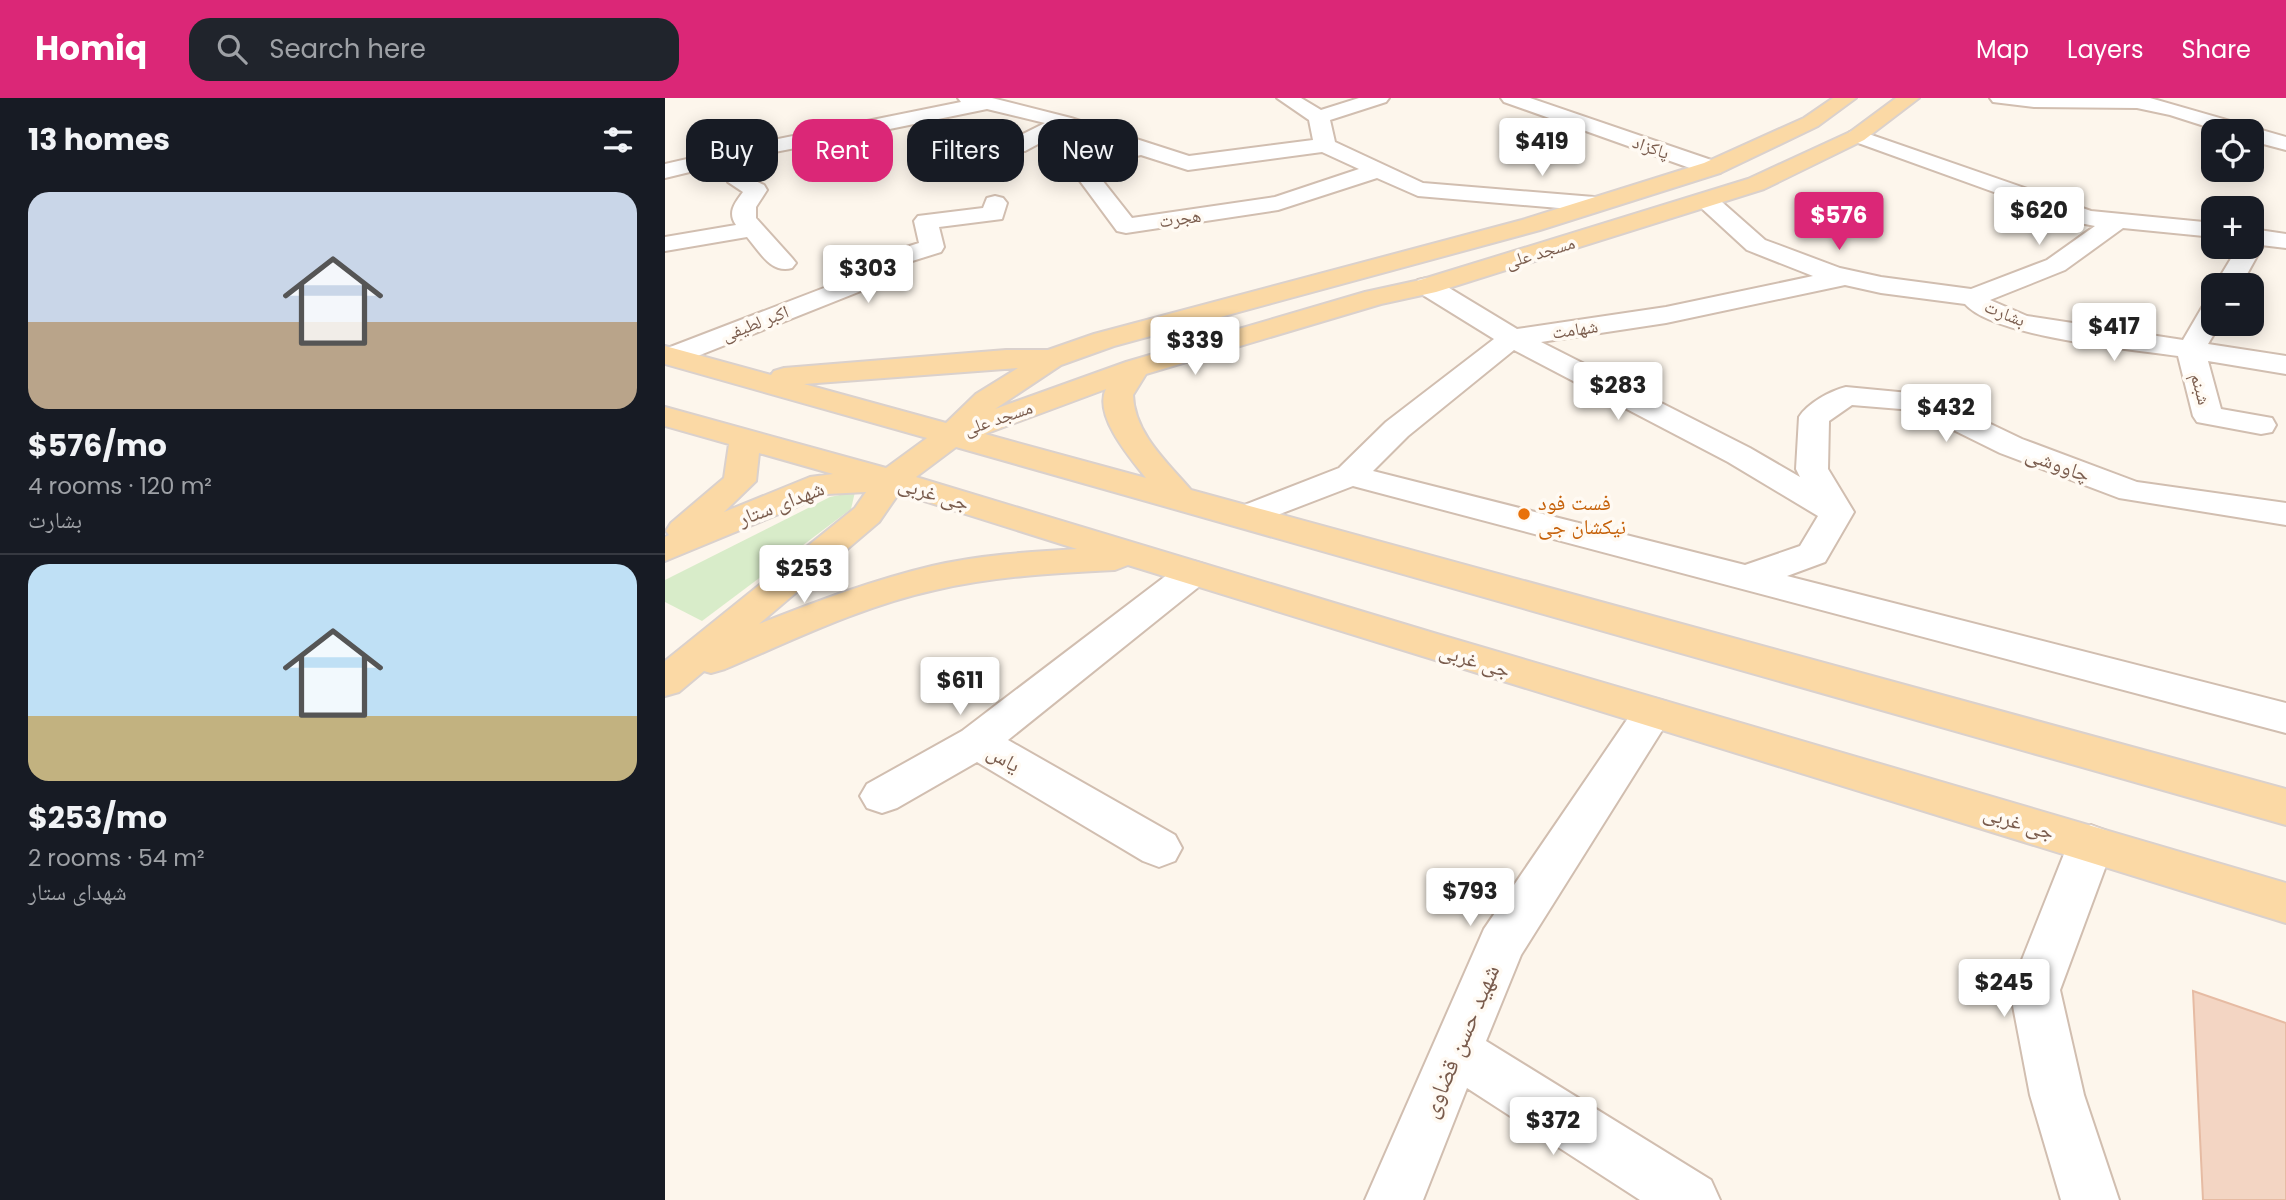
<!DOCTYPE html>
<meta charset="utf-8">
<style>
:root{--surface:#171b24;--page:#20242c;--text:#f1f3f6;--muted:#9ea1a6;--line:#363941;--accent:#db2777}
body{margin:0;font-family:Poppins,"Noto Naskh Arabic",sans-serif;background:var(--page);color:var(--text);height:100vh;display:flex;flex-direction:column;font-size:26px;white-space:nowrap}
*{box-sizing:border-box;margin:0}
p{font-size:23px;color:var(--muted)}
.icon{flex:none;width:38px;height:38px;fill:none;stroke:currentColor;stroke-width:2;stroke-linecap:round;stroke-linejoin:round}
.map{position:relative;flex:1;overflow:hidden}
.sheet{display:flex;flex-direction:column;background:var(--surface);width:665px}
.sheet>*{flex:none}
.banner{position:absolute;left:21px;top:21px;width:665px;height:63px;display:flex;gap:14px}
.tools{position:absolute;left:1536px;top:21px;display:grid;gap:14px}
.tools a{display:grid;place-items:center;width:63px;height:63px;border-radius:14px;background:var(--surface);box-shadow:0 4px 18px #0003;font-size:35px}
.price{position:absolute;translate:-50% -60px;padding:0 16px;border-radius:7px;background:#fff;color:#222;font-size:23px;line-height:46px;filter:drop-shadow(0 2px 4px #0008)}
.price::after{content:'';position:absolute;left:50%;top:42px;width:21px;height:16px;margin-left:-10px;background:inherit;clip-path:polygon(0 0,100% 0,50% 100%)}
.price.on{background:var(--accent);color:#fff}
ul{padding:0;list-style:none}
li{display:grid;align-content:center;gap:14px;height:371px;padding:0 28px}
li+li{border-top:2px solid var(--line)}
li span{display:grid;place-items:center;height:217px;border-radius:21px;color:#555}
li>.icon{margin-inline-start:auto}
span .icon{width:126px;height:126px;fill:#fffc;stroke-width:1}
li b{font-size:30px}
h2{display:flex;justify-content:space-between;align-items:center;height:84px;padding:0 28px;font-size:30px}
.tag{padding:0 24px;border-radius:21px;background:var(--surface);box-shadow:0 4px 18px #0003;font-size:24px;line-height:63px}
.tag.on{background:var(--accent);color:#fff}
header{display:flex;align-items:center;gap:42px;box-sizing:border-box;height:98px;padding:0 35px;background:var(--accent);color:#fff}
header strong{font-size:33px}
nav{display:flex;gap:38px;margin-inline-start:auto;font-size:24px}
.search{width:490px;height:63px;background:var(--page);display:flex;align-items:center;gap:18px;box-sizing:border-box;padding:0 24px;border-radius:21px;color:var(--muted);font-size:26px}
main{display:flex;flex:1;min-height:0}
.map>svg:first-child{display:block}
.green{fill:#d8ecc9}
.building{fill:#f3d5c3;stroke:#e6bba3;stroke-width:2}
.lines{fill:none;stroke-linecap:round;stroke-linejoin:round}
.minor-casing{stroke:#d1beb0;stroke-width:4}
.major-casing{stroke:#dad1cd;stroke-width:4}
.minor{fill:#fff;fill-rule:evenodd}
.major{fill:#fbd9a5;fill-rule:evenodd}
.food-dot{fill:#e8710a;stroke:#fffaf3;stroke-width:2.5}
.labels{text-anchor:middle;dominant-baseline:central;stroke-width:7;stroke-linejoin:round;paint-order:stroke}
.far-street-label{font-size:18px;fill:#7a5c4d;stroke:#fffaf3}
.street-label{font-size:21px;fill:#7a5c4d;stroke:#fffaf3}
.food-label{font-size:21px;fill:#c56008;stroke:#fffaf3;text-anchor:start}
.near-street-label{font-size:24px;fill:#7a5c4d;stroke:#fffaf3}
</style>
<header>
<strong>Homiq</strong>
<div class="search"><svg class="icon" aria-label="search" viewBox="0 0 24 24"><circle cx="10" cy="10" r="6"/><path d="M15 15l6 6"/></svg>Search here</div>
<nav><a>Map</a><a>Layers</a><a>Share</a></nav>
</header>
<main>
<section class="sheet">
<h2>13 homes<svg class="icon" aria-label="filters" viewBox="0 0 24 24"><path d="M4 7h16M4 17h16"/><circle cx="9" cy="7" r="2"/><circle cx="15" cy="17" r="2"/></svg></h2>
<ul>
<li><span style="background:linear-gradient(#c9d6e8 60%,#b9a48a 0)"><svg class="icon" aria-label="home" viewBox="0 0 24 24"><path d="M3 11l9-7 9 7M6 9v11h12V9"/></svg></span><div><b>$576/mo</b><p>4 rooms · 120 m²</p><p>بشارت</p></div></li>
<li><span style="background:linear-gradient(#bfe0f5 70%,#c2b280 0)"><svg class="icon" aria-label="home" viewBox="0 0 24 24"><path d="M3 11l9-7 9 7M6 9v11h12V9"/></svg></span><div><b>$253/mo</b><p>2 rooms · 54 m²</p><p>شهدای ستار</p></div></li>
</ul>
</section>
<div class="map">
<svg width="1621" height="1102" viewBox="0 0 1621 1102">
<rect width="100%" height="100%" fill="#fdf6ec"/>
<path class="green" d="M190 394 186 411 37 523 0 504V482L165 399Z"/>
<path class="building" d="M1528 893 1621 925V1102H1538Z"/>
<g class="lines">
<g class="minor-casing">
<path id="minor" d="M293 0H327L406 20 524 58 648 42 644 22 612 0H636L656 12 694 0H724L721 4 665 22 670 44 758 85 929 99 937 101 941 106 937 111 929 113 753 98 712 80 613 112 461 135 452 133 401 64 404 59 453 49 401 31 360 53H344L341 48 344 43 380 25 322 11 171 42 193 69 190 74C171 78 162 59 151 46L89 58 86 81 99 87 102 92 91 109V120L127 160 131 165 127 170C106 176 95 154 82 139L0 153V139L71 127C62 114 70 105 78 94L63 84 66 64 0 80V66L79 48 296 4ZM657 54 694 71 610 99 467 120 426 68 476 57 523 72Z
M836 0H865L1055 65 1058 70 1055 75H1039L839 4Z
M1325 0H1485L1621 39V52L1587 43V33H1555L1505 17 1472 10 1369 9 1328 4Z
M1192 32 1426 113 1549 125V139L1458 130 1400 172 1325 202 1362 218 1518 242 1539 206 1549 204V226H1555L1543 246 1621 258V276L1543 263 1556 311 1607 320 1611 327 1607 334 1596 336 1532 324 1528 318 1513 258C1466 251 1329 239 1300 206L1216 195 1180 187 1001 225 876 244 1085 350 1135 379 1131 371 1134 319C1143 305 1165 293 1181 289L1265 297 1357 341 1472 384 1621 405V427L1454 400 1335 355 1248 312 1187 307 1164 323 1163 371 1189 414 1160 464 1122 478 1621 605V635L688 388 581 429 569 425 564 418 569 411 674 370 721 324 829 241 753 194 749 188 753 182 762 180 771 182 852 231 1001 209 1148 178 1082 152 1033 107 1029 102 1033 97H1049L1100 142 1175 170 1216 179 1306 191 1382 162 1430 128 1415 125 1185 42 1181 38 1185 34ZM849 252 1063 364 1153 418 1135 448 1080 467 708 373 743 338Z
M330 98 338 100 342 105 337 121 274 129 279 149 276 154 228 169 216 185 15 265 0 266V251L198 175 210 159 254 145 249 123 253 118 318 110 322 100Z
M1587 131 1621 136V150L1596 147 1597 149 1576 187H1550L1573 149H1587Z
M528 463 541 467 546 475 541 483 343 642 510 737 517 750 510 763 494 769 478 763 312 664 232 710 217 715 202 710 195 698 202 686 297 633 515 467Z
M988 600 1002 604 1008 615 856 857 821 943 1046 1082 1055 1102H975L802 990 758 1102H700L819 831 974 604Z
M1426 727 1442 733 1449 746 1395 892 1419 997 1454 1102H1396L1365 997 1345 892 1403 746 1410 733Z"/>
</g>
<g class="major-casing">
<path id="major" d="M1168 0H1191L1153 28 1055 75 875 132 449 248 396 267 330 311 461 264 700 194 755 182 1083 81 1185 34 1231 0H1254L1199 42 1099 91 771 194 716 206 481 276 468 297C469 335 503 365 526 392L1621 691V727L291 349 251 379 772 536 1621 785V825L463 467 450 472C390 475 329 478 270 492 197 508 128 542 60 571L46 575 39 573 14 594 0 598V563L190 410 201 394 162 396 0 463V439L4 437 1 433 6 425 59 380 64 346 0 328V309L221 370 262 340 0 266V248L106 277 109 273 119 270 341 252H383L429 236 857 122 1039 65 1139 20ZM353 270 311 296 281 325 139 286ZM441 291C428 317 465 360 481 380L320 336ZM94 355 168 376 145 379 59 414 91 383ZM234 395 412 451C363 454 314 457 267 468 208 482 150 504 94 526L214 424Z"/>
</g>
<use href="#minor" class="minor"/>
<use href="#major" class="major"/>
</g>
<circle class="food-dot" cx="859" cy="416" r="7"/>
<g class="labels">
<g class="far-street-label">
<text transform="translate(986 49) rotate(19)">پاکزاد</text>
<text transform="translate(515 120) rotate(-8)">هجرت</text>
<text transform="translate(875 154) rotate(-17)">مسجد علی</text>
<text transform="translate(1340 215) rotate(22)">بشارت</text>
<text transform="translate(90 225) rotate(-21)">اکبر لطیفی</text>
<text transform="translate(910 231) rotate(-8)">شهامت</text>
<text transform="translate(1536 291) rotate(75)">شبنم</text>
<text transform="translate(333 320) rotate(-19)">مسجد علی</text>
</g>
<g class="street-label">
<text transform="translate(1393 366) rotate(20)">چاووشی</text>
<text transform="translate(269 395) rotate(17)">جی غربی</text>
<text transform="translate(116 405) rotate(-21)">شهدای ستار</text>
<text transform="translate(810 562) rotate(17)">جی غربی</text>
<text transform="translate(339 660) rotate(30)">یاس</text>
<text transform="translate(1354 724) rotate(17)">جی غربی</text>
</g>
<g class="food-label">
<text x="873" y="404">فست فود<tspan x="873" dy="24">نیکشان جی</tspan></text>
</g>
<g class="near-street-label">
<text transform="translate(795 943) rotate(-67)">شهید حسن قضاوی</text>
</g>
</g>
</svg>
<div class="tools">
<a><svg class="icon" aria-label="locate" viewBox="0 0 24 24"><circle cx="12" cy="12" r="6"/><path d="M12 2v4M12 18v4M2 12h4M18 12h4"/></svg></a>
<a>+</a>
<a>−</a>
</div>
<b class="price" style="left:877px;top:80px">$419</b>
<b class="price" style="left:1374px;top:149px">$620</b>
<b class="price on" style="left:1174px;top:154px">$576</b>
<b class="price" style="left:203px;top:207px">$303</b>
<b class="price" style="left:1449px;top:265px">$417</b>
<b class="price" style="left:530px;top:279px">$339</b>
<b class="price" style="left:953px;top:324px">$283</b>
<b class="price" style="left:1281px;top:346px">$432</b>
<b class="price" style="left:139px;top:507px">$253</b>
<b class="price" style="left:295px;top:619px">$611</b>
<b class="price" style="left:805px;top:830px">$793</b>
<b class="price" style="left:1339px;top:921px">$245</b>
<b class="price" style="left:888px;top:1059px">$372</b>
<div class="banner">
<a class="tag">Buy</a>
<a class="tag on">Rent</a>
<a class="tag">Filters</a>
<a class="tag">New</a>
</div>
</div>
</main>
